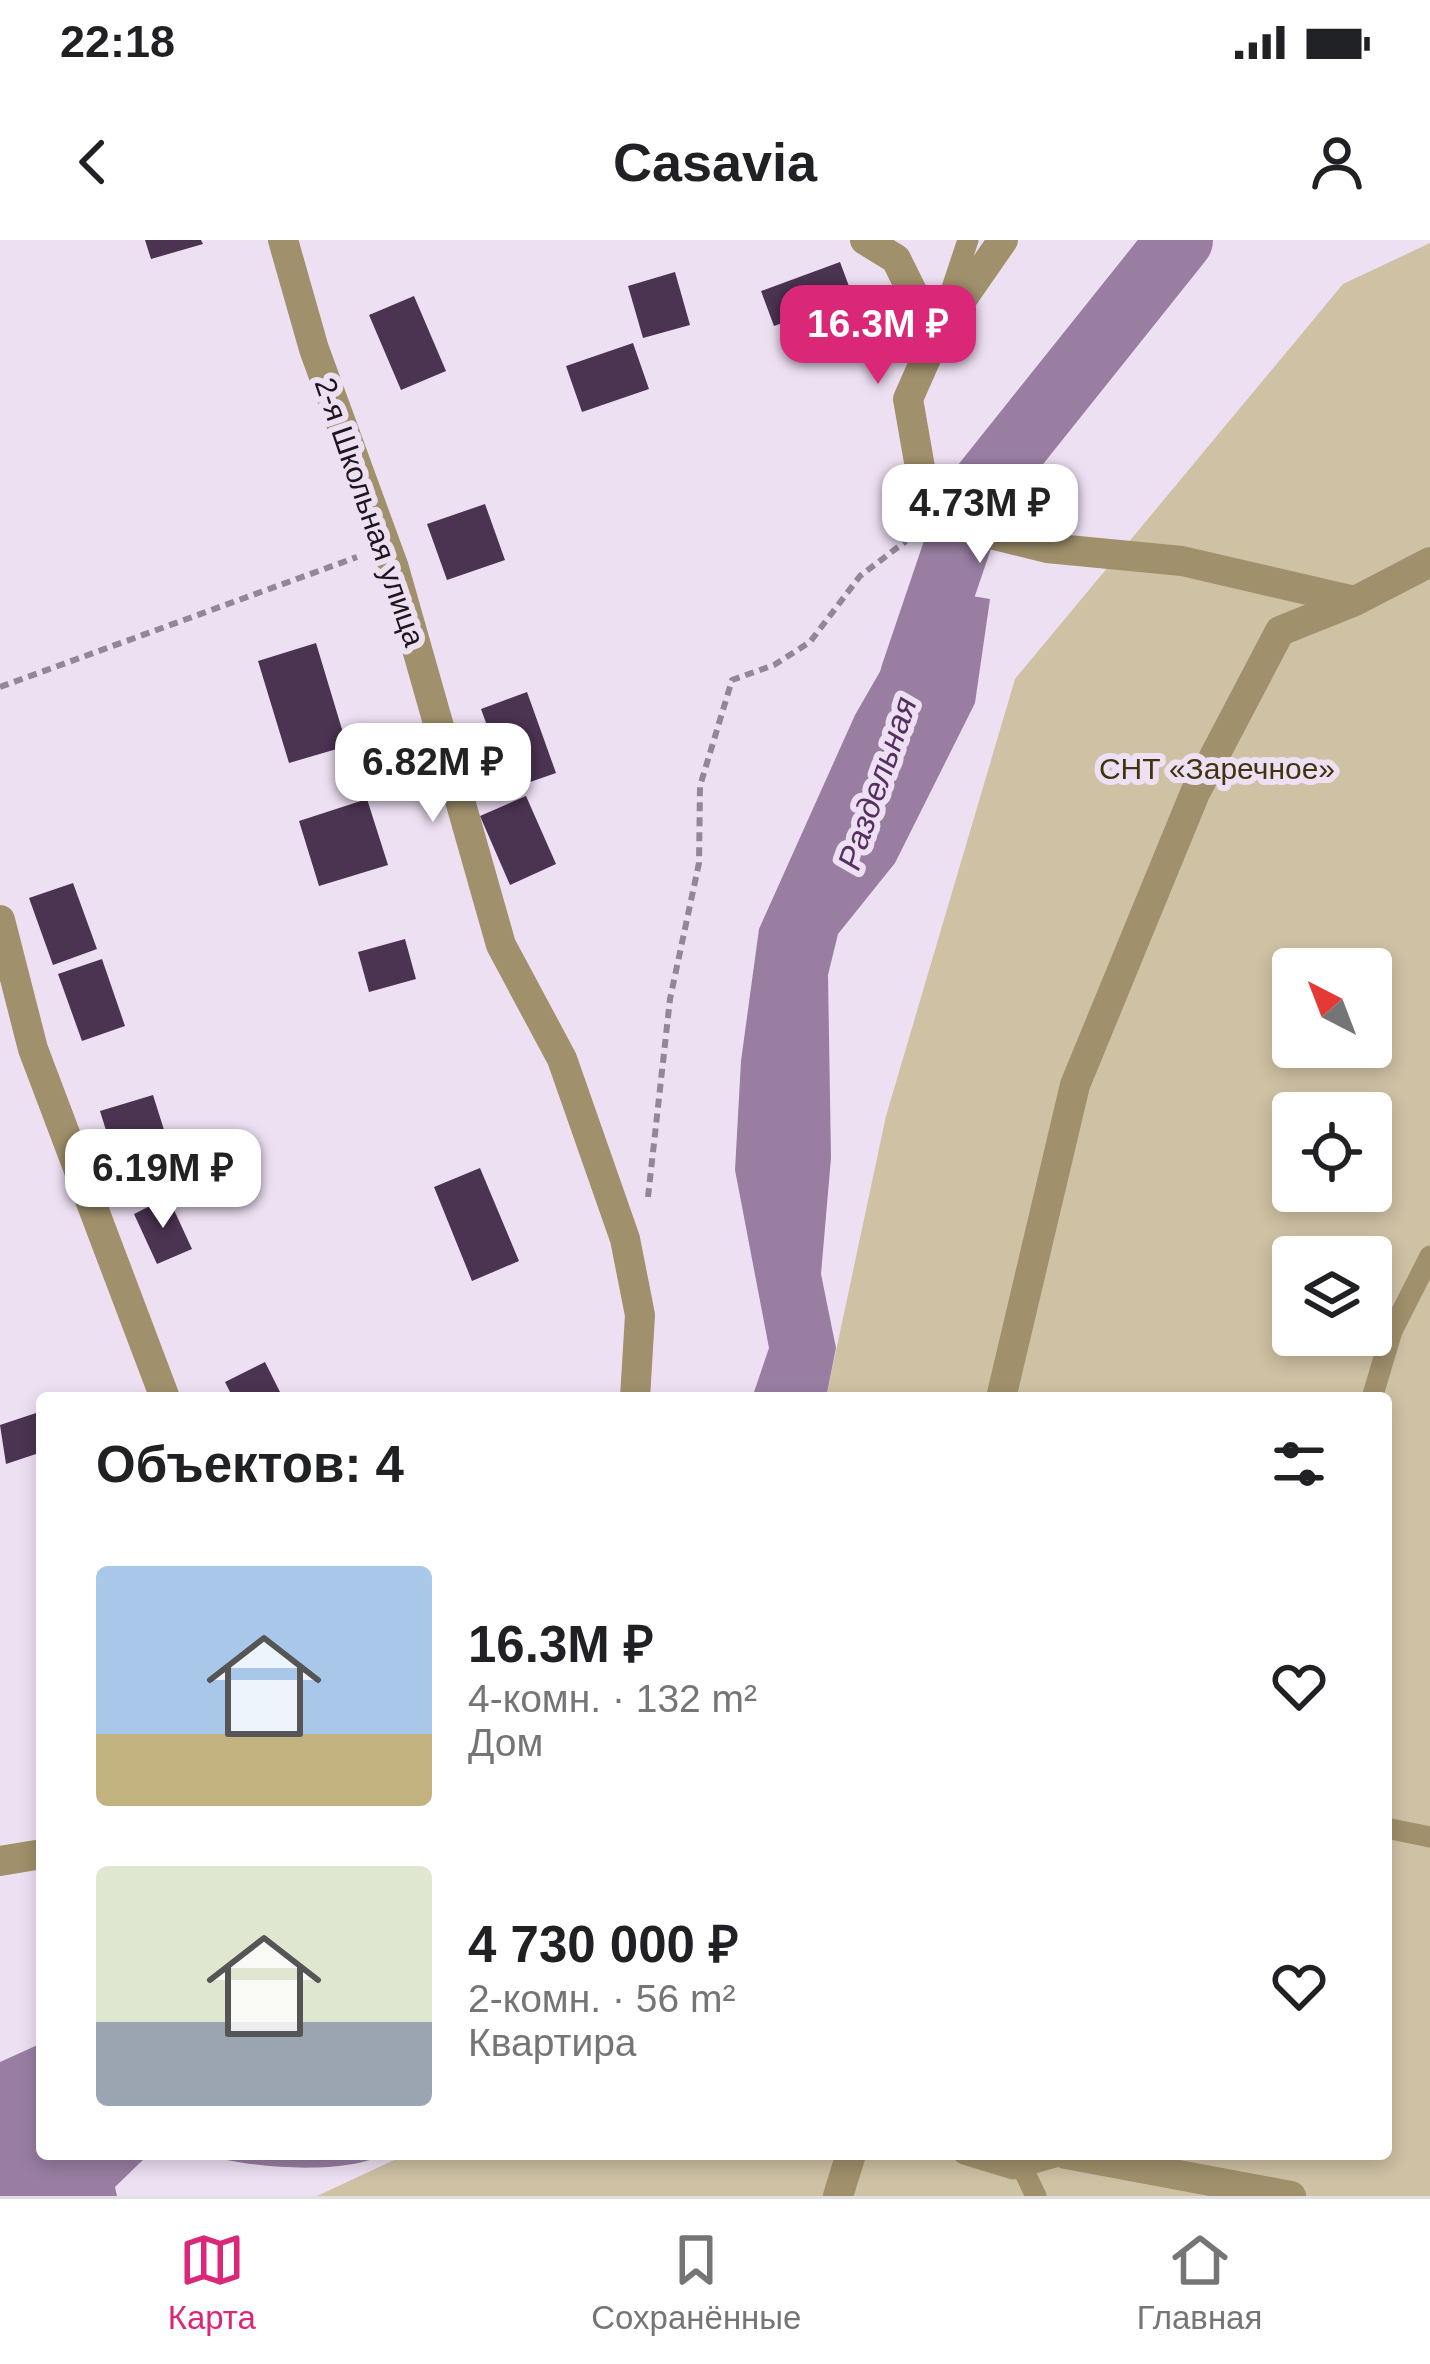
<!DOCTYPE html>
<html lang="ru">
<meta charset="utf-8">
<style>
:root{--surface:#fff;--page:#f2f2f2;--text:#202124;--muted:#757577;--line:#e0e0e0;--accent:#db2777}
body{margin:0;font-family:Arial,sans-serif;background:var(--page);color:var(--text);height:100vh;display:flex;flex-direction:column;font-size:45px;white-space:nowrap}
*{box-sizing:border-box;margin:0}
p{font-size:39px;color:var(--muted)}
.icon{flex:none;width:66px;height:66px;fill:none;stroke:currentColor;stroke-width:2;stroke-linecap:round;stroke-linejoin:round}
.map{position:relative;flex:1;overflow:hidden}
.drawer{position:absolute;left:36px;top:1152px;width:1356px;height:768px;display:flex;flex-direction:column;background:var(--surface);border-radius:12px;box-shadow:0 6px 18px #0003}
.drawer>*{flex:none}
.needle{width:78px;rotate:318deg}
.fabs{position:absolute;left:1272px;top:708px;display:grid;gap:24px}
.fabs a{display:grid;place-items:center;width:120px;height:120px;border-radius:12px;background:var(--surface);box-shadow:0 6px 18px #0003;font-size:60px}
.price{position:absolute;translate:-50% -102px;padding:0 27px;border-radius:24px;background:#fff;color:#222;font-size:39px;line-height:78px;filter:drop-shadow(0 3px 6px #0008)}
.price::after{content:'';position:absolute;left:50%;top:72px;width:36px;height:27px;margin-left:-18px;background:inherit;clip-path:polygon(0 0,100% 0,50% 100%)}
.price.selected{background:var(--accent);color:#fff}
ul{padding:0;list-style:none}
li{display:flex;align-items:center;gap:36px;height:300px;padding:0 60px}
li span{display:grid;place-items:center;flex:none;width:336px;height:240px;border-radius:12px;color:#555}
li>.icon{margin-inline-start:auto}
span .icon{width:144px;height:144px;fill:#fffc;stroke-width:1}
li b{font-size:51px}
h2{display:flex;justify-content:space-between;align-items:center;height:144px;padding:0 60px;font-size:51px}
.status{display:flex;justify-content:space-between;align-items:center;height:84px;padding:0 60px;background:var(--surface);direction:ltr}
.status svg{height:33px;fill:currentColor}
header{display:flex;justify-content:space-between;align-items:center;height:156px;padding:0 60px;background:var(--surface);font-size:54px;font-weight:800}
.tab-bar{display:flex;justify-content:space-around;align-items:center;height:168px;border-top:3px solid var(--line);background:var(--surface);font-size:33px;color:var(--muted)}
.tab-bar a{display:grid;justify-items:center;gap:6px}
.tab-bar .selected{color:var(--accent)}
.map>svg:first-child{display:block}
.green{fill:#cec1a4;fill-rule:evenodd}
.water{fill:#997ea2}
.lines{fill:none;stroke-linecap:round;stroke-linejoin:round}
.river{stroke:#997ea2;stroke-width:66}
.building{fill:#4b3352}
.path{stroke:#928895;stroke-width:6;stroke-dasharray:9 6;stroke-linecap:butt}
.service{stroke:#a0906b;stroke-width:21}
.minor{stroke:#a0906b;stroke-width:30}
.labels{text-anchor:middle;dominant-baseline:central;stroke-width:12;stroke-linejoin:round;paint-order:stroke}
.street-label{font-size:30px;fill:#1c171d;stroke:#eee0f3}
.park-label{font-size:30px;fill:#413310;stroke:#eee0f3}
.water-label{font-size:33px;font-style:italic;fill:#542f5f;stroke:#eee0f3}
</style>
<div class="status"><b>22:18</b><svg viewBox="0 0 49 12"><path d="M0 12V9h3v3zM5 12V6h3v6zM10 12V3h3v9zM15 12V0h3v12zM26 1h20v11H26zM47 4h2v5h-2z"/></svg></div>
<header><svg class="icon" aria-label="back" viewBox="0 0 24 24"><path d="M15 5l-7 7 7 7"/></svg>Casavia<svg class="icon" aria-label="person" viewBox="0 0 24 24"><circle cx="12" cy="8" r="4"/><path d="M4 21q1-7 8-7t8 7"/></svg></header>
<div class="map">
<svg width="1430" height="1956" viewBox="0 0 1430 1956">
<rect width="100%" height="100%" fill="#eee0f3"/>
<path class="green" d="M1430 3V1956H317L407 1914H1386V1158H826L886 876 1015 439 1343 44ZM1293 729H1371V807H1293ZM1293 873H1371V951H1293ZM1293 1017H1371V1095H1293Z"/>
<path class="water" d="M942 351 990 359 975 463 895 623 838 694 828 735 831 918 821 1034 836 1108 826 1158H752L769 1108 735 930 741 821 759 689 855 475 901 395Z
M42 1803V1914H149L115 1947 117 1956H0V1822Z
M202 1914H385C342 1936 248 1928 202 1914Z"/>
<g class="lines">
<path class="river" d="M913 436 973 259 1180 0"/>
</g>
<path class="building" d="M145 0H201L203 4 151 19Z
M840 22 853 57 774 86 761 51Z
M675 32 690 85 643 98 628 46Z
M414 56 446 131 401 150 369 75Z
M633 103 649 149 582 172 566 126Z
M485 264 505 320 447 340 427 284Z
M316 403 347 506 289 523 258 421Z
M527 452 556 533 510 549 481 469Z
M526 556 556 624 510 645 480 576Z
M367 559 388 625 319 646 299 581Z
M73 643 97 709 53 725 29 658Z
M405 699 416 739 369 752 358 712Z
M102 719 125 786 82 801 58 734Z
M153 855 171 912 118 929 100 871Z
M480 928 519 1021 472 1041 434 947Z
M168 957 192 1009 157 1024 134 974Z
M265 1122 283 1158H233L225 1142Z
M42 1171V1212L6 1224 0 1185Z"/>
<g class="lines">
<path class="path" d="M0 447 357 317
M648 957 670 759 699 623 700 546 732 440 774 425 810 402 860 336 906 301"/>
<path class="service" d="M945 69 968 0
M1372 1158 1392 1091 1430 1016
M1386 1588 1430 1597
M964 1914 1013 1929 1066 1914
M1022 1927 1036 1956"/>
<path class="minor" d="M283 0 314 109 394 328 501 705 562 819 625 999 640 1075 635 1158
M865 0 896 19 935 98 908 159 929 279 1047 308 1182 321 1355 361
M935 98 1003 0
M0 680 33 809 165 1158
M1001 1158 1075 845 1195 553 1280 391 1355 361 1430 322
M0 1621 42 1614
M1066 1914 1291 1956
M838 1956 851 1914"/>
</g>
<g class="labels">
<g class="street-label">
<text transform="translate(370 272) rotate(71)">2-я Школьная улица</text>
</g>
<g class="park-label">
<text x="1217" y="528">СНТ «Заречное»</text>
</g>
<g class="water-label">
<text transform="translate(877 543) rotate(-71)">Раздельная</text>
</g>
</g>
</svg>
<div class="fabs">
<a><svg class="needle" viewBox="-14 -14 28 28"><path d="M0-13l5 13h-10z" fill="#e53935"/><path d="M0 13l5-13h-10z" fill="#757577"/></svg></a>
<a><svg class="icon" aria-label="locate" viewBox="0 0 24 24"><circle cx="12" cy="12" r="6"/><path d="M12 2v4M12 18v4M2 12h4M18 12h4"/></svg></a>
<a><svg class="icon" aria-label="layers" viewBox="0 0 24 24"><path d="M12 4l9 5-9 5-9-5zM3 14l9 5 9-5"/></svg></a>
</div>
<b class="price selected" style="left:878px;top:147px">16.3M ₽</b>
<b class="price" style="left:980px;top:326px">4.73M ₽</b>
<b class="price" style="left:433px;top:585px">6.82M ₽</b>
<b class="price" style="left:163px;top:991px">6.19M ₽</b>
<section class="drawer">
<h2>Объектов: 4<svg class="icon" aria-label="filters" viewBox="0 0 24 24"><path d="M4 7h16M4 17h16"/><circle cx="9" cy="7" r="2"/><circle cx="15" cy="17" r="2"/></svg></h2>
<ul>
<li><span style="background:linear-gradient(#a9c7e8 70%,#c2b280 0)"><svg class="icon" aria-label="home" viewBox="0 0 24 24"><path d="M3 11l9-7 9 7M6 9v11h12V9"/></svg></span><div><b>16.3M ₽</b><p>4-комн. · 132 m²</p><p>Дом</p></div><svg class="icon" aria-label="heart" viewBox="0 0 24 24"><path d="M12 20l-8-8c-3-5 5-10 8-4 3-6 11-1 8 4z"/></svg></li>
<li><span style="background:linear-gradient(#dfe7d0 65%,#9aa5b1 0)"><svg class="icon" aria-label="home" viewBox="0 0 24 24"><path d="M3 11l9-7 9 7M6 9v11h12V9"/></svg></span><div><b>4 730 000 ₽</b><p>2-комн. · 56 m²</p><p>Квартира</p></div><svg class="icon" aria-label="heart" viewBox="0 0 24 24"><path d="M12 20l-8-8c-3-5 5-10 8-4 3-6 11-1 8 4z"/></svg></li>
</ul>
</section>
</div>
<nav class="tab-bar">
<a class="selected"><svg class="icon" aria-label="map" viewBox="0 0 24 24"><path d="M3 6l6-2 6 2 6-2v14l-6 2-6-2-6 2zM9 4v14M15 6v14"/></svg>Карта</a>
<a><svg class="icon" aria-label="saved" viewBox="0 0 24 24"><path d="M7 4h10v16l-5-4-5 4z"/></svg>Сохранённые</a>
<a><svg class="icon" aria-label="home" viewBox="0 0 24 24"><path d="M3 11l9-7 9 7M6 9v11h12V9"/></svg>Главная</a>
</nav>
